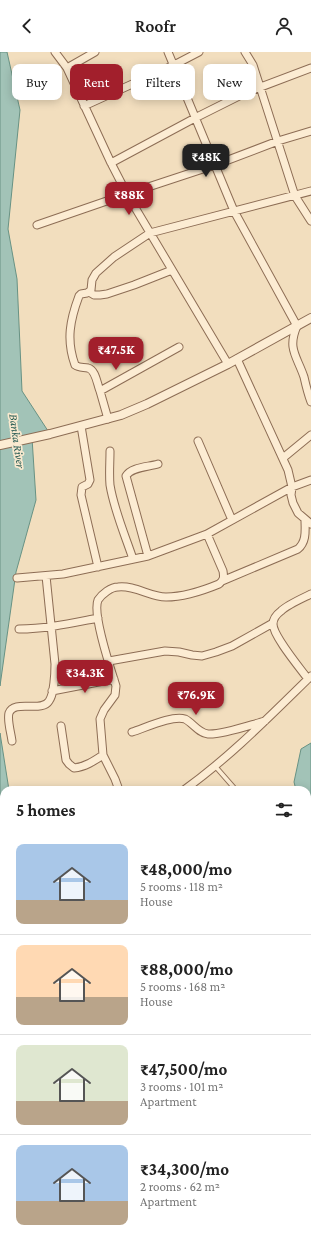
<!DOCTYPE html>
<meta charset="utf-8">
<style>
:root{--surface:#fff;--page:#f6f6f6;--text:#222;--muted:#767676;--line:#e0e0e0;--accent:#a21f2c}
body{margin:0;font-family:"Crimson Pro",serif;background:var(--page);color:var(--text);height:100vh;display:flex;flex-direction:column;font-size:15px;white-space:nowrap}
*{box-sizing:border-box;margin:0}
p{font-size:13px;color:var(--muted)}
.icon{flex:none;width:22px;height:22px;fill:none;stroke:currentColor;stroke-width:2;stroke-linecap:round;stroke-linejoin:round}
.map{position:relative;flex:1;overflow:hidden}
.drawer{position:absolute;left:0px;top:734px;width:311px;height:456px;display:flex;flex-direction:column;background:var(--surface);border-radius:12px 12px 0 0;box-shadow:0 2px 10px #0003}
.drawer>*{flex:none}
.top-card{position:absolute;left:12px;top:12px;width:287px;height:36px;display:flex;gap:8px}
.price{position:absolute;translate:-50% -34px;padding:0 9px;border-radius:8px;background:var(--accent);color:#fff;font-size:13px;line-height:26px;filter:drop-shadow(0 1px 2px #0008)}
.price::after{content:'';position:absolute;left:50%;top:24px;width:12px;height:9px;margin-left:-6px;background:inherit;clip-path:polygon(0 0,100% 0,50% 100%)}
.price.selected{background:#222;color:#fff}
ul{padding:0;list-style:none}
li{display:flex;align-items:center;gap:12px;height:100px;padding:0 16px}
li+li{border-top:1px solid var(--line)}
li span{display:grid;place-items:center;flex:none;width:112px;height:80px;border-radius:8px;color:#555}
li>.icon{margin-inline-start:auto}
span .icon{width:48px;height:48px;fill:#fffc;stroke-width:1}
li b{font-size:17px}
h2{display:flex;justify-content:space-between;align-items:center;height:48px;padding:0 16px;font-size:17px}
.chip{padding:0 14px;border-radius:8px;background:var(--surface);box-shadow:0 2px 10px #0003;font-size:14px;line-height:36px}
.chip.selected{background:var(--accent);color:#fff}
header{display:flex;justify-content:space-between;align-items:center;height:52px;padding:0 16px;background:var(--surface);font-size:18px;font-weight:600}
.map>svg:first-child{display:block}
.water{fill:#a2c3b7;stroke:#689284}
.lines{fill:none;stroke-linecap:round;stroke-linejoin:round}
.service-casing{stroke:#8d6d55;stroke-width:5.5}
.minor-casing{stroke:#8d6d55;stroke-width:9}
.tertiary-casing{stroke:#8d6d55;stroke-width:10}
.service{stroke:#fcecd3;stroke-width:3.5}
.minor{stroke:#fcecd3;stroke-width:7}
.tertiary{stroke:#fcecd3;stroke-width:8}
.labels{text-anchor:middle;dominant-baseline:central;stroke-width:3.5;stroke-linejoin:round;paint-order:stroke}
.water-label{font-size:12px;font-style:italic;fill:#295c54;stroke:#f9e9cf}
</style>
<header><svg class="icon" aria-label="back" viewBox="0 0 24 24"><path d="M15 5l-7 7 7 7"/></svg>Roofr<svg class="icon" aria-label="person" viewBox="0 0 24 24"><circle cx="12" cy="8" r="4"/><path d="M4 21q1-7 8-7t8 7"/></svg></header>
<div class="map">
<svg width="311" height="1190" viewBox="0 0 311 1190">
<rect width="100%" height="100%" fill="#f2debe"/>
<path class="water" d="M0 0H7L20 58 8 177 17 227 22 339 50 382 32 386 36 448 16 520 0 634Z
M0 681 9 738H4V860L0 878Z
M311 691V824H308L307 738H296L294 730 301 697Z
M311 968V1190H214L222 1186H307V981Z
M0 1114 4 1119V1186H57L60 1190H0Z"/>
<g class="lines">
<g class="service-casing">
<path id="service" d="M215 714 236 738"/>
</g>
<g class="minor-casing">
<path id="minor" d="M55 0 67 16 111 111 127 142 228 312
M168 0 234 159 297 274C287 297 297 304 304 325 306 334 308 342 311 350
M245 0 253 13 295 144 311 169
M67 16 95 0
M84 54 174 13 199 0
M111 111 195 66 245 41 311 16
M37 173 127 142 215 113 278 89 311 79
M89 240 94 243H100L107 242 134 233 172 218
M237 307 288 418 292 435 291 443 293 451 298 461 311 472
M100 339C97 332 96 318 88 316 83 315 79 316 75 313 66 288 70 268 79 244L81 242 87 241 91 238 92 228 96 221 114 205 150 181 311 139
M108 367 100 339 179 295
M81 374 90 428 88 432 82 435 81 443 98 515
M198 389 232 468
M110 399C110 411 109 422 110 433 114 458 125 483 133 507
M283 406 311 383
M148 504 126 424C131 415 148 415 158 412
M17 526 63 522 148 504 207 482 292 435 311 428
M222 529 298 497C307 489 305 478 305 468
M19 577C46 577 72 571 98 566
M109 609 165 599 179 600 192 603 202 604 216 600 232 594 273 571
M308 627C300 616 273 584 273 572 273 567 277 562 281 559 287 553 303 546 311 542
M52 639 114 627
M61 674 66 708 69 712 74 716C85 715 94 709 103 703
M132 680C145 676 172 663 185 667 193 671 198 681 208 682 222 683 250 673 265 669
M12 689C11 681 7 668 9 661 14 647 42 661 49 649 54 642 55 621 55 612L46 524
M119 738 115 727 103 703 100 667 104 658 115 643 116 634C111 618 92 562 98 548 102 542 111 535 118 535 135 533 150 545 166 545 183 545 202 539 219 532 224 528 224 525 223 519L207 482
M184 738C230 705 270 664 311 624
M307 887 311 884
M71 1186V1190
M167 1186H172
M252 1190 257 1186"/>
</g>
<g class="tertiary-casing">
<path id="tertiary" d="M0 393 50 382 121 363 147 352 228 312 311 266"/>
</g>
<use href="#service" class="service"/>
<use href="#minor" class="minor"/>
<use href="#tertiary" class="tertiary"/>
</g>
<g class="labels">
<g class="water-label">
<text transform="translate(17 389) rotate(82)">Banka River</text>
</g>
</g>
</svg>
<b class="price selected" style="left:206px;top:126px">₹48K</b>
<b class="price" style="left:129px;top:164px">₹88K</b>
<b class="price" style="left:116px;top:319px">₹47.5K</b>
<b class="price" style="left:85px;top:642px">₹34.3K</b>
<b class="price" style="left:196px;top:664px">₹76.9K</b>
<div class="top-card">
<a class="chip">Buy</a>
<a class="chip selected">Rent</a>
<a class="chip">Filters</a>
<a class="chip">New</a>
</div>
<section class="drawer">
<h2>5 homes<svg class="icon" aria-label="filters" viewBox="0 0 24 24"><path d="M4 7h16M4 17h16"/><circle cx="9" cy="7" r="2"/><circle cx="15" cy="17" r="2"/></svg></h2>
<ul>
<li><span style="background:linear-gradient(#a9c7e8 70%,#b9a48a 0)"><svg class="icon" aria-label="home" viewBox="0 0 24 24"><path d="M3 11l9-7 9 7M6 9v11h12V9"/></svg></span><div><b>₹48,000/mo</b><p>5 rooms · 118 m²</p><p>House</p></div></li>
<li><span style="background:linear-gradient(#ffd9b3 65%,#b9a48a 0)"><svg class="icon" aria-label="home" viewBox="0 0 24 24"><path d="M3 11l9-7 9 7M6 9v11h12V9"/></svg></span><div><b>₹88,000/mo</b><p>5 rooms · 168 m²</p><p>House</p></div></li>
<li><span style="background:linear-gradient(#dfe7d0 70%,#b9a48a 0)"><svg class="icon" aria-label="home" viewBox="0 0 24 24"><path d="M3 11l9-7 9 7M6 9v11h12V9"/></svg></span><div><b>₹47,500/mo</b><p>3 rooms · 101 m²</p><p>Apartment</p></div></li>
<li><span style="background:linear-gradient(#a9c7e8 70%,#b9a48a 0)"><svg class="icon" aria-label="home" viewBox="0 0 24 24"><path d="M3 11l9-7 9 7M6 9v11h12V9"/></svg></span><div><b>₹34,300/mo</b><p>2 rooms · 62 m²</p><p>Apartment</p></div></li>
</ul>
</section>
</div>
